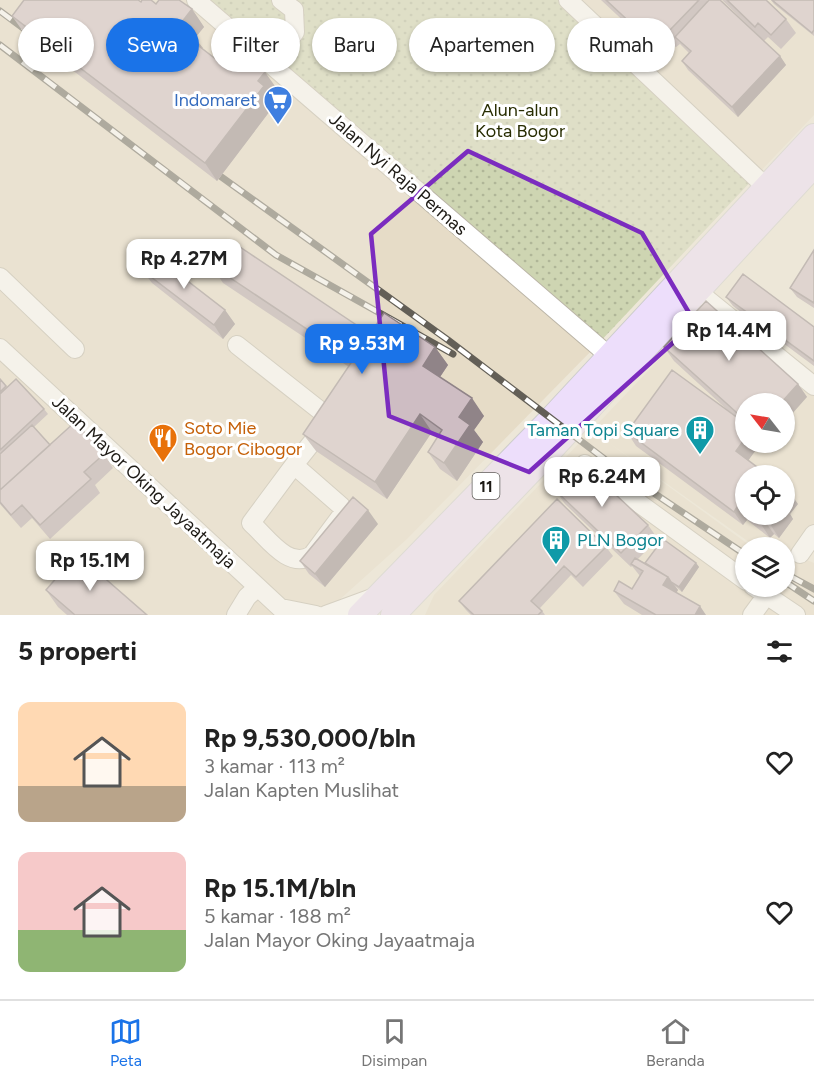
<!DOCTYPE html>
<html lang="id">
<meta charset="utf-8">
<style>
:root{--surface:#fff;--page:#f6f6f6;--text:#222;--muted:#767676;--line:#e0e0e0;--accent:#1a73e8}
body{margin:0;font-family:Figtree,sans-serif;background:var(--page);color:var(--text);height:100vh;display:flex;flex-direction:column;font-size:22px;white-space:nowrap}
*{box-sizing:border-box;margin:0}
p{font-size:20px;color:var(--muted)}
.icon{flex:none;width:33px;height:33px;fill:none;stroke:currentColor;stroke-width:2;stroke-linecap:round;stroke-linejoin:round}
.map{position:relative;height:615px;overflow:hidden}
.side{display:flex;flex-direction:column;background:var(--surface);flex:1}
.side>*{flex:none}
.guide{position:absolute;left:18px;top:18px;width:778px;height:54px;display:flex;gap:12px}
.needle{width:39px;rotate:301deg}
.controls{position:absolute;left:735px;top:393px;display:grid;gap:12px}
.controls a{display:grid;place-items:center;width:60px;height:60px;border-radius:50%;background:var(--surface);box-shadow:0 2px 4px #0004;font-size:30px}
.price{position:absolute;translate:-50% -51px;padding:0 14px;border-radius:12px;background:#fff;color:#222;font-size:20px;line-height:39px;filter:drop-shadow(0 2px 3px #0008)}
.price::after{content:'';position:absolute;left:50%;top:36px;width:18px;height:14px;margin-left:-9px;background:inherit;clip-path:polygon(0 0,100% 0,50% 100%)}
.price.on{background:var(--accent);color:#fff}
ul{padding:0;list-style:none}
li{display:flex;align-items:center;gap:18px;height:150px;padding:0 18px}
li span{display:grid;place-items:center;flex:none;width:168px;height:120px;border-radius:12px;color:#555}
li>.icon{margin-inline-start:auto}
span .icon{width:72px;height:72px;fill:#fffc;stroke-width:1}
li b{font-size:26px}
h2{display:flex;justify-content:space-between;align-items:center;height:72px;padding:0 18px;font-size:26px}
.pill{padding:0 21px;border-radius:27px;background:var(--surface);box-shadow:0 2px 4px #0004;font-size:21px;line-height:54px}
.pill.on{background:var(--accent);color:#fff}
.tabs{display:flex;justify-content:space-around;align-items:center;height:84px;border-top:2px solid var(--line);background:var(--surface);font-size:16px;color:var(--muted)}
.tabs a{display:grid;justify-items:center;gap:3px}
.tabs .on{color:var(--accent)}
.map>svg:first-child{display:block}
.built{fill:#e6dcc7;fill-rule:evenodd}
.grass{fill:url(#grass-dots)}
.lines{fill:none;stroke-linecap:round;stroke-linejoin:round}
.minor-casing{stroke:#bbb5a7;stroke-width:20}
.major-casing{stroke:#cdcdcc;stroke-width:26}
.minor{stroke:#fff;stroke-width:18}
.major{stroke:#eddefb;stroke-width:24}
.rail-casing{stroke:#635f57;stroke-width:7}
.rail{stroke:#fff;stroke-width:4.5;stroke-dasharray:14;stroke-linecap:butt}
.wall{fill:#b1a3a8}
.shaded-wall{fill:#908488}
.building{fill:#cebdc3;stroke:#908488;stroke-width:1.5}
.marked{fill:none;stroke:#7b2cbf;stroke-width:4.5;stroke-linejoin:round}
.labels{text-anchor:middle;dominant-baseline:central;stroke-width:6;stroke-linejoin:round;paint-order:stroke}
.shield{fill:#fff;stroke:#615f5b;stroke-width:1.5}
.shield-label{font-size:16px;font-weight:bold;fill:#1d1a15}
.shop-label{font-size:18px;fill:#366cbe;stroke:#fff;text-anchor:end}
.park-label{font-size:18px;fill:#282d02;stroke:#fff}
.street-label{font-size:18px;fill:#1d1a15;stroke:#fff}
.food-label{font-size:18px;fill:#c56008;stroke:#fff;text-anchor:start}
.culture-label{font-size:18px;fill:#0d838f;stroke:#fff;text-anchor:end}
</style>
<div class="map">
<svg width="814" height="615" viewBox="0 0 814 615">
<defs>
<pattern id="grass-dots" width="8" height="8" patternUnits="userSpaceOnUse" patternTransform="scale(1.5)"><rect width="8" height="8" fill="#ced5b2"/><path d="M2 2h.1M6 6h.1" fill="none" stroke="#b0b698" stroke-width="1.8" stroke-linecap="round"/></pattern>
</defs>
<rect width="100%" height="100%" fill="#ede7d8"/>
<path class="built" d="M0 0H196L597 345 407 539 337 602 320 611H287L0 340Z
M568 0H814V115L756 176Z
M713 303 814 382V534L800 554 785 556 784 548 756 547 605 440 752 547 746 548V586H784L785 558 800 557 814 563V615H425L434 595ZM746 404H784V442H746ZM746 476H784V514H746Z
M0 348 288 615H0Z"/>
<path class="grass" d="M196 0H567L756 176 597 345Z"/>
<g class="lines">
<g class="minor-casing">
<path id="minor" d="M196 0 600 348
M568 0 766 187
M271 64 295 32 294 10 281 0
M0 277 75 349
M697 291 814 386
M237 345 327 416 325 426 294 465
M0 348 288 615
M585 464 746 581
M294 465 341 506 344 512 312 555C289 571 267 537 251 523Z
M800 554 814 534
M753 586 796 615
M281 608 316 615
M236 615 247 597 258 587
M326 615 375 597
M752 615 766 596"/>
</g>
<g class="major-casing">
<path id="major" d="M360 615 551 419 814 136
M393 615 546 455 814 165"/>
</g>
<use href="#minor" class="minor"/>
<use href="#major" class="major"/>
<g class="rail-casing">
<path id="rail" d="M0 11 31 34
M0 45 276 255 453 354
M209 168 448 340 615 467 746 555
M790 576 814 589
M784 581 814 601"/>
</g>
<use href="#rail" class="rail"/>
</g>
<path class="wall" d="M601 0H707L780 56 786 65 738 117 688 70 682 61 689 53 680 44 676 47 671 44 661 56Z
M722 0H766L786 19 796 33 781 49 768 37 764 41Z
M771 0H814V36L774 4Z
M141 2 192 9 204 27 195 38 202 49 226 67 237 65 277 89 272 97 276 103 217 181 24 33 12 16Z
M814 250V308L797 297 790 288Z
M218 262 370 334 435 347 448 365 440 377 484 416 474 430 483 442 457 481 440 469 428 452 438 436 432 432 387 499 316 451 303 434 349 367 223 283 211 265Z
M142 270 225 310 235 324 223 339 152 283Z
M726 297 814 327V366L733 306Z
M664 347 798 384 807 397 746 404V442L761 443 748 460 746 476V514H784L798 504 790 514 793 519 779 538 774 534 770 538 747 520 743 525 636 446 627 432 735 417 674 361Z
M0 379 7 387 44 409 48 414 34 427 50 445 104 454 113 468 95 485 100 493 50 539 32 518 21 528 0 504Z
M556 491 648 525 658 539 638 559 647 564 696 563 699 567 682 592 675 586 678 590 676 593 706 615H642L624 604 614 591 632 589 640 576 632 566 631 567 565 504Z
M378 524 325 587 309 574 300 561Z
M606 547 613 556 583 587 571 575 540 608 545 615H471L466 610 459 601Z
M46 590 147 615H67L58 607Z"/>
<path class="shaded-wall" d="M192 9 204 27 195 38 203 48 198 54 186 36 181 23Z
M661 30 671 44 661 56 651 42Z
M780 56 786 65 738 117 732 107Z
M265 72 277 89 272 97 276 103 217 181 205 163 258 81Z
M225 310 235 324 223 339 214 325Z
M435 347 448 365 436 383 423 366Z
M798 384 807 397 784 423V404H780Z
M472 398 484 416 474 430 483 442 457 481 444 463 459 417Z
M420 414 432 432 387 499 375 482Z
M746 437V442L761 443 745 465 736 451Z
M788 490 798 504 790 514 793 519 779 538 770 524 777 514H784V495Z
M737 507 747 520 743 525 734 512Z
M368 510 378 524 325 587 315 574Z
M764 520 774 534 770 538 761 524Z
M696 563 699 567 682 592 679 587Z
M668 577 678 590 673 599 663 585Z
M700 606 706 615H695Z"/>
<path class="building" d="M24 0H138L141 2 142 0H151L156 4 159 0H179L192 9 181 23 190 30 186 36 226 67 231 60 237 65 244 56 265 72 258 81 264 86 205 163 12 16Z
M606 0H699L667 33 661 30 651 42Z
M709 0H720L780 56 732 107 682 61 691 51 675 37Z
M727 0H766L786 19 771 35 758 23 755 27Z
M772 0H814V30L812 33Z
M231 241 370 334 384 313 435 347 423 366 472 398 459 417 470 425 444 463 428 452 442 430 420 414 375 482 303 434 353 360 211 265 215 259 218 262Z
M814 250V303L790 288Z
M154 255 225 310 214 325 142 270Z
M743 274 814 327V361L726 297Z
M706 301 798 384 780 404H746V421L664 347Z
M672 370 746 424V437L736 451 769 476H746V513L737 507 734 512 627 432Z
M0 379 6 386 0 392Z
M16 379 44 409 0 450V394Z
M75 422 104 454 84 472 91 479 40 525 22 505 11 515 0 502V490Z
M32 425 50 445 0 490V454Z
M582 463 648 525 621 553 556 491Z
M784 487 788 490 784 495Z
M353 497 368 510 315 574 300 561Z
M557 499 606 547 576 577 564 566 531 601 542 611 538 615H474L459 601Z
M748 514H777L770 524 764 520 761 524Z
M663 539 696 563 679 587 671 582 668 577 645 563Z
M77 554 147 615H75L46 590Z
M635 558 668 577 663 585 700 606 695 615H656L614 591 619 581 632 589 643 571 631 564Z"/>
<path d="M0 0H814V615H0ZM468 151 642 233 695 323 529 472 389 416 371 234Z" fill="#ede7d8" fill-opacity=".55" fill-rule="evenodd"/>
<path class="marked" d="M468 151 642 233 695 323 529 472 389 416 371 234Z"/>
<defs>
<g id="supermarket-pin" transform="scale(1.5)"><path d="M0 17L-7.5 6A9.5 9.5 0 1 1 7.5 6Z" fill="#3f7fe0" stroke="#fff"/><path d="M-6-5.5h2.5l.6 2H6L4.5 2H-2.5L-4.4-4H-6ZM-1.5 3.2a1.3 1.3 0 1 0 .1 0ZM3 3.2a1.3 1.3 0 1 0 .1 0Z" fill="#fff"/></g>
<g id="building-pin" transform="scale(1.5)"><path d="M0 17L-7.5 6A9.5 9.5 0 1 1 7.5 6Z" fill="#0f9aa8" stroke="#fff"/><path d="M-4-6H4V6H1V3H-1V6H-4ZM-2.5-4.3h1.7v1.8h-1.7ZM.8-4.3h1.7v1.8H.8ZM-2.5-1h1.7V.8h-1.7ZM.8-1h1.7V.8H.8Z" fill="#fff"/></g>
<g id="restaurant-pin" transform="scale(1.5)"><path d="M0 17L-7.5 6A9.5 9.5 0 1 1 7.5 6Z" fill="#e8710a" stroke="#fff"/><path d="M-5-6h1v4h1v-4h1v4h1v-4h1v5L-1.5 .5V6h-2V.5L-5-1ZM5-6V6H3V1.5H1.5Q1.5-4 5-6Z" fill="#fff"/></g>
</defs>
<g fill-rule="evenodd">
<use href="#supermarket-pin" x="278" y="100"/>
<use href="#building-pin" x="700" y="430"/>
<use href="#restaurant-pin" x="163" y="438"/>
<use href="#building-pin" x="556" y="540"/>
</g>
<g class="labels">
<rect class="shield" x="472.5" y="473" width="27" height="26" rx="4.5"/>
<g class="shield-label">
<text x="486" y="486">11</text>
</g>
<g class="shop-label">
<text x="257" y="100">Indomaret</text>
</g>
<g class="park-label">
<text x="520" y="110">Alun-alun<tspan x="520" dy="21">Kota Bogor</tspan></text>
</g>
<g class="street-label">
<text transform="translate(398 174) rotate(41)">Jalan Nyi Raja Permas</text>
<text transform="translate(144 482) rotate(43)">Jalan Mayor Oking Jayaatmaja</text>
</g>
<g class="food-label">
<text x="184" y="428">Soto Mie<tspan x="184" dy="21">Bogor Cibogor</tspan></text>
</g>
<g class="culture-label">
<text x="679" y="430">Taman Topi Square</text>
<text x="577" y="540" text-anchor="start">PLN Bogor</text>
</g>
</g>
</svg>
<div class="controls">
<a><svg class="needle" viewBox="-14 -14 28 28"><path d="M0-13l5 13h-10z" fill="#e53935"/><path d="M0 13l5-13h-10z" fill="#767676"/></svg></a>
<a><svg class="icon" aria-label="locate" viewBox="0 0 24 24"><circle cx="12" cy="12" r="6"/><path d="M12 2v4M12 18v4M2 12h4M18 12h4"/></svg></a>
<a><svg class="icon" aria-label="layers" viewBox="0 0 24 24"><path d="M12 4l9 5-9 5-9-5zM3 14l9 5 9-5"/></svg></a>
</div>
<b class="price" style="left:184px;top:290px">Rp 4.27M</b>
<b class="price" style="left:729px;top:362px">Rp 14.4M</b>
<b class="price on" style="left:362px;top:375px">Rp 9.53M</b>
<b class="price" style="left:602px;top:508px">Rp 6.24M</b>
<b class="price" style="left:90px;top:592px">Rp 15.1M</b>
<div class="guide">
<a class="pill">Beli</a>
<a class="pill on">Sewa</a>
<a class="pill">Filter</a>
<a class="pill">Baru</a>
<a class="pill">Apartemen</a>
<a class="pill">Rumah</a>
</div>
</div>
<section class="side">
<h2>5 properti<svg class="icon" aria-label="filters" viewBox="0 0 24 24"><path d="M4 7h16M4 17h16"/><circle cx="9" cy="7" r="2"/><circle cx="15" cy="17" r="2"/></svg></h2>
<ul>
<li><span style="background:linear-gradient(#ffd9b3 70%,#b9a48a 0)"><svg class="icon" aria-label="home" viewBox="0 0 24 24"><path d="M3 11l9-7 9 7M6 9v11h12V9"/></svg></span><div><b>Rp 9,530,000/bln</b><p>3 kamar · 113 m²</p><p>Jalan Kapten Muslihat</p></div><svg class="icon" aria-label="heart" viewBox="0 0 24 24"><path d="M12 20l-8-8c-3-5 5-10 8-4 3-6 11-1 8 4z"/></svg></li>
<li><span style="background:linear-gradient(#f6c9c9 65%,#8fb573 0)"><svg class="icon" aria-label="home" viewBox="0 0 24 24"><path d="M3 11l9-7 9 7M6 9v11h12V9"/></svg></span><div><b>Rp 15.1M/bln</b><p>5 kamar · 188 m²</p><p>Jalan Mayor Oking Jayaatmaja</p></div><svg class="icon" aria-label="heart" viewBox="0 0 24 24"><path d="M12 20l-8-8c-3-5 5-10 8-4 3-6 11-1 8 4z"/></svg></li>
</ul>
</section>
<nav class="tabs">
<a class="on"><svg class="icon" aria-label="map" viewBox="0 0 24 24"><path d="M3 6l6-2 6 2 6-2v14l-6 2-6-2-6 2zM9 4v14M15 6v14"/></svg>Peta</a>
<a><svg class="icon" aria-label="saved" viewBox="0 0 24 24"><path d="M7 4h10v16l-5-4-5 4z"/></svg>Disimpan</a>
<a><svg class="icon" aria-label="home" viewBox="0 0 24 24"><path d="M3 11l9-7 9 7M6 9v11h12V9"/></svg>Beranda</a>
</nav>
